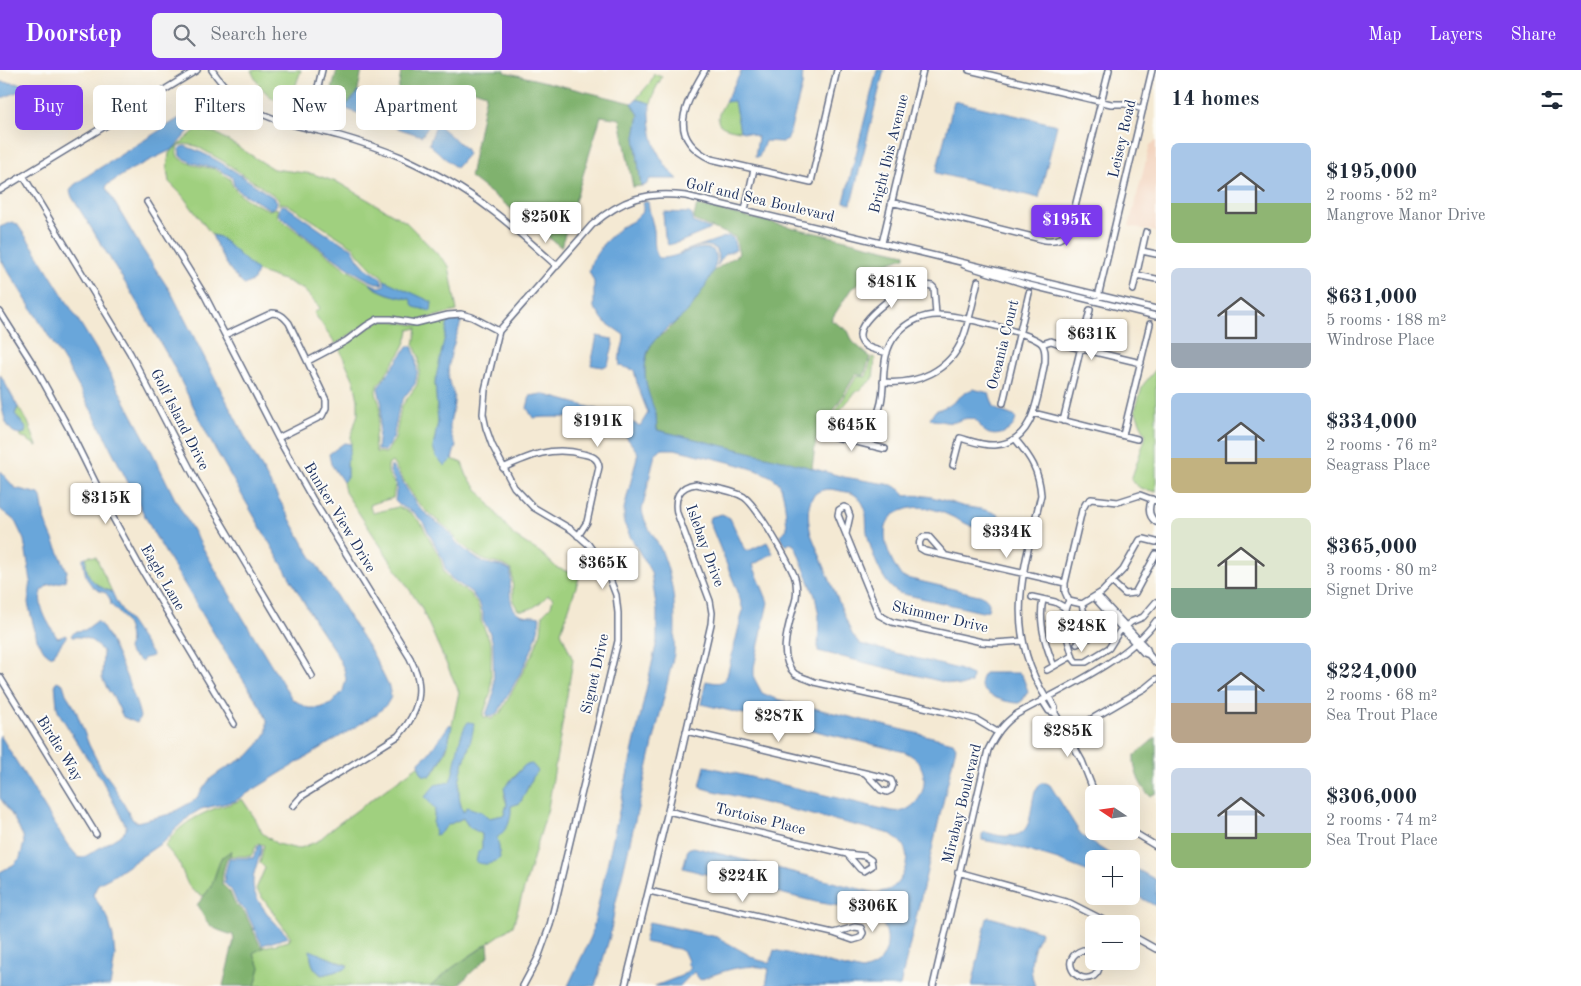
<!DOCTYPE html>
<meta charset="utf-8">
<style>
:root{--surface:#fff;--page:#f2f2f3;--text:#1f2937;--muted:#747a83;--accent:#7c3aed}
body{margin:0;font-family:"Old Standard TT",serif;background:var(--page);color:var(--text);height:100vh;display:flex;flex-direction:column;font-size:19px;white-space:nowrap}
*{box-sizing:border-box;margin:0}
p{font-size:16px;color:var(--muted)}
.icon{flex:none;width:28px;height:28px;fill:none;stroke:currentColor;stroke-width:2;stroke-linecap:round;stroke-linejoin:round}
.map{position:relative;flex:1;overflow:hidden}
.sheet{display:flex;flex-direction:column;background:var(--surface);width:425px}
.sheet>*{flex:none}
.banner{position:absolute;left:15px;top:15px;width:475px;height:45px;display:flex;gap:10px}
.needle{width:32px;rotate:283deg}
.tools{position:absolute;left:1085px;top:715px;display:grid;gap:10px}
.tools a{display:grid;place-items:center;width:55px;height:55px;border-radius:8px;background:var(--surface);box-shadow:0 5px 20px #0002;font-size:25px}
.price{position:absolute;translate:-50% -42px;padding:0 11px;border-radius:5px;background:#fff;color:#222;font-size:16px;line-height:32px;filter:drop-shadow(0 1px 2px #0008)}
.price::after{content:'';position:absolute;left:50%;top:30px;width:15px;height:11px;margin-left:-8px;background:inherit;clip-path:polygon(0 0,100% 0,50% 100%)}
.price.selected{background:var(--accent);color:#fff}
ul{padding:0;list-style:none}
li{display:flex;align-items:center;gap:15px;height:125px;padding:0 15px}
li span{display:grid;place-items:center;flex:none;width:140px;height:100px;border-radius:8px;color:#555}
li>.icon{margin-inline-start:auto}
span .icon{width:60px;height:60px;fill:#fffc;stroke-width:1}
li b{font-size:21px}
h2{display:flex;justify-content:space-between;align-items:center;height:60px;padding:0 15px;font-size:21px}
.tag{padding:0 18px;border-radius:8px;background:var(--surface);box-shadow:0 5px 20px #0002;font-size:18px;line-height:45px}
.tag.selected{background:var(--accent);color:#fff}
header{display:flex;align-items:center;gap:30px;box-sizing:border-box;height:70px;padding:0 25px;background:var(--accent);color:#fff}
header strong{font-size:24px}
nav{display:flex;gap:28px;margin-inline-start:auto;font-size:18px}
.search{width:350px;height:45px;background:var(--page);display:flex;align-items:center;gap:12px;box-sizing:border-box;padding:0 18px;border-radius:8px;color:var(--muted);font-size:19px}
main{display:flex;flex:1;min-height:0}
.map>svg:first-child{display:block}
.built{fill:#f3d4bf}
.green{fill:#a0d07f;stroke:#5e806e;fill-rule:evenodd}
.forest{fill:#80b26e;stroke:#4e7066}
.water{fill:#69a6da;stroke:#426a9c}
.lines{fill:none;stroke-linecap:round;stroke-linejoin:round}
.minor-casing{stroke:#677087;stroke-width:8}
.minor{stroke:#fff;stroke-width:5}
.labels{text-anchor:middle;dominant-baseline:central;stroke-width:4;stroke-linejoin:round;paint-order:stroke}
.street-label{font-size:15px;fill:#1b2f5e;stroke:#fdfcf7}
</style>
<header>
<strong>Doorstep</strong>
<div class="search"><svg class="icon" aria-label="search" viewBox="0 0 24 24"><circle cx="10" cy="10" r="6"/><path d="M15 15l6 6"/></svg>Search here</div>
<nav><a>Map</a><a>Layers</a><a>Share</a></nav>
</header>
<main>
<div class="map">
<svg width="1156" height="916" viewBox="0 0 1156 916">
<rect width="100%" height="100%" fill="#fdfcf7"/>
<filter id="ink" filterUnits="userSpaceOnUse"><feTurbulence type="fractalNoise" baseFrequency=".02" numOctaves="2"/><feDisplacementMap in="SourceGraphic" scale="10" xChannelSelector="R" yChannelSelector="G"/><feConvolveMatrix kernelMatrix="1 2 1 2 8 2 1 2 1" color-interpolation-filters="sRGB"/></filter>
<filter id="wash" filterUnits="userSpaceOnUse"><feTurbulence type="fractalNoise" baseFrequency=".0096" numOctaves="4" result="noise"/><feDisplacementMap in="SourceGraphic" scale="20" xChannelSelector="R" yChannelSelector="G"/><feGaussianBlur stdDeviation="1.12" result="paint"/><feColorMatrix in="noise" values="0 0 0 0 0 0 0 0 0 0 0 0 0 0 0 0 0 1.4 0 .05"/><feComposite in="paint" operator="in"/></filter>
<g filter="url(#wash)">
<rect width="100%" height="100%" fill="#f4e9d3"/>
<path class="built" d="M1156 71V162L1129 156 1150 75Z"/>
<path class="green" d="M251 0H301L288 38C271 29 258 18 251 0Z
M654 4 662 7 655 20 651 34 636 29 650 13Z
M734 30 740 61C717 57 712 54 725 32Z
M196 60 216 63 273 99 313 104 339 113 406 152 449 196 457 241 416 251 377 247 336 274 314 243 320 238 304 220 289 212 257 201 220 167 212 165 182 125 169 112 167 99 169 83ZM185 74 196 76 223 91 275 126 279 130V136L281 133 287 134 354 177 358 184 372 199 382 206 384 210 398 218 424 240 410 229 388 224 374 218 368 212 347 200 278 147 277 138 269 140C254 133 234 126 230 109L215 99 193 95 179 88C176 84 176 79 179 75Z
M458 246 435 312 438 352 433 378 437 388 445 396 452 389 462 393 467 406 514 466 541 483 557 498 572 503 579 508 561 562 573 590 548 738 513 856 452 898 431 916H255L260 897 253 882 264 877 289 871V869L291 867 256 819 265 798 260 793 264 775 258 773 251 786H230L231 781 221 788 211 817 204 826C184 820 187 807 178 792 174 786 169 781 165 776 178 756 194 747 216 738 225 735 234 734 242 729L256 750 262 763 277 774 298 779 318 771 334 757 419 695 420 700 430 706 437 698 447 679 459 622 421 537 345 422 343 412 347 408V393L351 374V366L358 344V330L354 311 339 278 379 251H391L417 255ZM417 258 414 275 419 287V303L417 315 401 337 395 369 386 383 376 382C371 368 381 351 380 336 379 329 374 323 377 317 378 313 382 311 384 307 393 290 406 281 409 260ZM392 392C401 405 409 421 419 434 427 443 437 450 446 457 450 460 453 465 456 469 462 475 470 481 477 486 489 495 502 491 512 500L513 531 518 540C531 542 539 534 548 525L553 528 551 536 543 544 541 562 533 583 501 642 492 649 484 647 483 645 491 622V574L481 551V544L478 535 470 524 450 510 444 502 440 488 421 453 411 443 398 437 373 443 370 438 371 434 393 428 395 415 388 403V395ZM461 666 469 678C459 698 455 720 463 742H482L489 748 504 745 507 734 504 726 511 709 525 695 533 707 520 733 511 736 496 768 499 777 482 778V764L469 757 463 748 448 755 439 764 433 754 435 739 445 712H450L455 698ZM310 881 348 895 345 899 321 905C312 898 311 892 310 881Z
M872 287 875 288 873 309 854 324 828 354 857 306 866 307Z
M1156 299V422L1140 418 1131 410 1146 366 1135 340 1143 315Z
M18 337 28 352 37 376 19 365 25 363 15 344Z
M90 486 96 487 112 522C95 516 84 507 86 487Z"/>
<path class="forest" d="M337 0H362L357 24 344 38 328 35Z
M397 0H505V2L632 33 639 45 635 67 641 116 633 117 620 49 601 46 561 177 470 107 486 24 456 14 450 41 422 35 397 28 401 2Z
M697 135 905 184V187L882 195 851 219 831 250 848 261 853 272 870 287 864 306 856 304 816 370 812 398 657 360 656 343 650 332 645 309V293L649 279 654 270 667 261 693 235 712 202 739 184 735 167 693 150Z
M1156 667V723L1150 726C1140 717 1133 699 1134 686Z
M231 781 230 786 227 788 223 802 222 814 230 822 235 834 245 843 260 875 264 877 253 883 260 897 255 916H223L234 870 233 865C209 858 209 856 197 835L211 817 221 788Z
M488 874 489 886 457 916H431L452 898Z"/>
<path class="water" d="M742 0H803L802 16 788 69 782 72 765 71 759 87H755L758 67 749 63 740 61 734 31 725 32Z
M877 0H884L851 134 844 132Z
M0 12 26 14 17 22 0 29Z
M357 21 397 28 422 35 430 46 428 57 422 66 403 60 344 38 357 24Z
M636 29 650 33C649 63 655 89 678 109H650L646 115 641 116 635 67 639 45 632 33Z
M954 31 1057 55 1039 128 936 103Z
M197 37 206 42 173 79 132 99 107 115 106 118 139 174 172 224 247 371 306 478 374 586 389 617 391 627 387 634 378 643 235 731 201 739 191 745 174 760 166 770 113 806 98 814 93 825 108 848 113 867 115 886 110 916H0V802L13 795 20 788 24 773 23 766 12 745 0 728V665L67 774 79 788 86 786 121 765 126 760V756L102 710 83 682 59 643 57 637 55 613 57 611 63 614 66 624 75 638 89 675 102 700 112 713 132 749 137 752 170 744 195 730 210 709 221 701 249 685 259 674 267 662V650L262 639 224 580 153 462 95 347 69 299 0 188V157L12 152 17 154 33 177 101 287 151 380 175 429 243 548 292 629 308 638H320L331 634 343 621 346 609 344 599 336 583 316 553 210 370 172 293 129 219 72 127 70 121 74 115 90 104Z
M439 56 465 78 468 84 456 98 429 74 435 58Z
M185 76C218 87 245 109 274 128L277 131 276 136 270 139 240 122 234 115 232 107 216 98 193 93 180 86 179 79 181 77Z
M643 132H648C649 141 652 151 654 160 655 169 653 181 659 188 678 189 697 173 713 180 715 183 717 187 716 191 715 203 694 235 685 244 674 254 653 267 648 281 641 303 647 321 655 341 657 346 656 354 657 360L786 391 844 407 892 415 901 420 905 426C927 423 942 430 962 436 975 439 1005 439 1005 457L1001 462C967 466 939 425 901 441 893 445 888 448 886 457 882 473 893 495 902 507L983 526C989 530 990 533 988 540L982 542 899 523C883 515 872 484 868 467 864 451 871 437 855 425 852 422 845 422 841 421 807 412 805 439 811 464L852 564 860 574 958 599 972 605 971 613 960 616 818 581 819 546 815 526 796 478 794 475 790 473 786 476 780 465 787 459C786 448 785 418 777 411 763 397 696 385 675 379H661L655 384 642 440C644 455 656 468 662 482 676 518 676 546 674 584L615 836 610 866 595 916H568L591 867 657 571V541L651 502 630 466 624 453V439L638 383 619 357C590 349 563 345 533 348L527 338 530 326 542 324 614 344 640 356 648 343 638 317 634 300 620 296C617 285 625 275 624 265L605 252 594 238V212L589 201 592 191 604 173 621 157 633 151 643 141Z
M282 135 286 136 325 163 352 178 358 189 366 198 381 208 383 214C365 216 296 159 279 145V139Z
M664 142 689 143 692 145V152L711 159 680 172 668 175 665 167 663 143Z
M212 165 220 167 257 201 254 210 244 215C230 203 219 182 212 165Z
M728 166 733 168 736 180 725 184 717 196 719 190 716 179C703 171 692 180 679 183Z
M384 210 432 232 431 241 414 237 410 229C394 226 380 223 368 212L379 217 384 216 385 215Z
M456 248 462 249C457 266 448 286 448 305 448 312 453 319 454 327 455 348 443 353 456 375L452 389 445 396 437 388 433 378 438 352 435 312 448 252Z
M597 266 612 269 613 275 608 295 602 297 591 295Z
M408 276H412L416 287 417 303 415 314 405 326 399 337 393 368 385 381 377 380 382 335 378 318C388 303 398 290 408 276Z
M0 304 18 337 15 344 26 358 25 363C0 371 0 320 0 304Z
M973 319 989 323 994 337 998 340 1016 347C1016 359 999 369 987 363 981 360 980 352 974 349 966 347 961 350 955 352 949 354 939 350 932 350L930 348 935 341 950 335 966 322Z
M344 373 351 374 347 393V408L343 412 331 394 329 384Z
M391 396C397 399 411 429 419 437 427 446 437 452 446 459 450 462 452 467 455 471 462 478 471 485 479 490 491 497 501 493 511 501 511 514 506 538 520 544 526 547 534 545 540 547 537 581 515 611 499 641L492 647 486 645 494 623 493 573 489 561 483 551V543L480 535 471 522 452 509 446 501 442 488 423 452 413 442 399 435 395 431 397 415 390 402Z
M0 401 15 418 39 424 41 427 45 451 67 501 65 511 48 515 41 521C38 539 48 552 56 566L58 568 66 565V567L53 585 50 586 44 581 37 569 28 533 31 511 24 470 15 451 0 439Z
M722 444 730 448 745 480 748 481 767 472 773 483 753 495 768 532 754 597V608L762 623 776 629 953 672 956 677 900 916H766L769 899C746 892 722 901 700 910L694 902 680 916H655L681 906 691 898 687 893 688 891 684 882 679 879 644 872 649 852 717 867 758 890 770 893 774 880 862 901C874 898 882 893 886 880 889 868 887 854 875 847 862 839 832 835 816 832 772 821 727 810 683 798L688 779 693 777 876 823C879 822 884 821 888 820 900 815 909 796 906 782 904 774 897 769 891 764L702 718 700 716 705 696 887 740C892 741 898 742 903 741 921 735 930 712 920 695 917 689 911 685 905 682L701 634 706 611C716 613 722 615 727 606L743 540 738 522 709 451 710 447Z
M86 487C84 507 95 516 112 522L117 533 153 586 144 588 142 592 130 584 128 579C134 562 124 546 111 535L110 529 106 523C88 519 84 505 83 488Z
M97 551C107 556 138 632 140 647L137 653 123 647 114 628 108 620 102 608 103 582C93 570 87 566 72 567L71 565 77 561 85 560Z
M985 603H1018L1022 605 1028 621 1023 630 1019 633C1005 633 968 622 985 603Z
M468 652 474 653C471 685 450 708 463 742L467 737 482 742 489 748 504 745 507 734 504 718 525 695 532 694 538 701 533 707 520 733 511 736C512 751 507 759 497 768L499 777 500 788C491 794 486 796 476 792L478 782 482 778V764L469 757 463 748 448 755 439 764 435 765 433 754 435 739 425 727 435 715 450 712C457 694 457 666 468 652Z
M450 654 452 656C448 675 443 691 430 706L423 705 420 700 419 692 429 683Z
M1041 713H1046L1050 715 1080 763 1089 771 1118 789H1094V804L1058 790 1009 775 982 770V764L985 762C993 764 1001 767 1009 766 1040 766 1025 726 1041 713Z
M259 774 262 776C260 789 252 802 253 815 254 832 277 855 289 867L262 875 246 841 237 833 232 821 224 813 225 803 229 788H253Z
M1131 796 1156 810V836L1131 823Z
M989 847 1040 861 1041 863C1031 881 1028 897 1035 916H972L987 848Z
M310 880 348 896 345 899 322 905C312 898 311 892 310 880Z"/>
</g>
<g filter="url(#ink)">
<g class="lines">
<g class="minor-casing">
<path id="minor" d="M212 0C247 51 286 52 340 66 361 72 381 79 401 87 432 101 463 118 490 139 513 156 535 177 557 196
M705 0C686 33 665 67 711 89L811 112 837 0
M969 0 1111 34H1125L1143 39
M308 59 322 0
M24 107 130 283 196 410 312 606
M0 120 197 0
M147 132 205 226 278 368 312 428 410 588C413 595 417 602 418 610 422 631 412 651 398 666L302 726 293 736
M891 132 1045 170C1058 171 1064 169 1070 157L1109 0
M745 140 754 99
M882 173 923 0
M1142 181 1156 184
M964 195 1025 214 1156 246
M1136 205 1156 209
M1133 220 1146 162
M1097 231 1152 0
M0 242 36 299 68 357 111 444 139 495 234 654
M225 265 272 243C280 243 284 247 289 253L326 330V338L322 346 278 368
M1042 274 1051 271 1057 273 1141 293
M887 283C879 280 866 279 862 272 850 255 896 223 909 218 918 215 924 214 932 216L934 218 936 245
M308 291 346 271 366 256 378 249H391L416 253 448 245 461 244 472 247 499 261
M883 312C917 315 950 301 963 268 970 250 973 230 978 211
M1003 333 1029 223
M1033 343 1137 369
M1063 351 1090 240
M824 364 885 379
M1123 365 1150 254
M1016 370C1031 388 1039 400 1041 425 1024 499 1002 557 1046 628
M856 372 860 363 873 356C877 346 881 337 882 327 885 306 881 283 896 265 906 252 924 244 940 245 955 245 1033 263 1042 274 1046 279 1045 285 1045 292 1038 322 1036 373 995 375 984 376 971 371 960 368L953 395
M871 376 873 356
M503 398C531 385 552 376 583 384 591 386 598 387 599 397L587 452 578 466
M1152 429C1148 438 1148 446 1156 452
M1156 431 1140 425 1118 432 1091 429 1086 433 1082 440 1065 513V522L1069 531 1082 534 1102 522 1123 500 1140 470 1144 469 1156 472
M846 464 850 446 847 438 844 437 839 440 838 445 879 545 892 552 982 572 994 573 1023 571
M944 484 929 467H923C919 471 919 473 920 478L925 481 1065 513
M1112 512 1125 524 1135 523 1156 484
M1032 527 1055 532 1064 537
M1094 527 1144 583 1149 585 1147 579 1097 525
M1043 530C1038 551 1046 577 1054 596
M1069 531C1058 546 1069 572 1073 588L1076 592H1086L1109 578 1119 562 1131 552 1143 547 1156 532
M1082 534 1089 568
M1077 574 1096 563 1094 558 1085 548
M1149 585 1156 593
M1047 600 1072 586
M0 607 96 764
M1042 630 1049 641 1055 643V638L1049 627
M1055 643 1082 691 1095 724
M686 661 886 708 891 710 893 715 891 720 887 722 881 720 866 704
M1066 664 1145 618 1156 609
M668 741 847 784 865 786 871 790 872 796 864 801 860 799 847 784
M1131 761 1156 776
M958 802 1070 833 1111 854
M649 821 833 863 853 870 860 868 863 863 861 858 855 857 833 863
M1131 865 1156 879
M1094 883 1083 880C1058 888 1076 916 1094 906 1099 902 1100 897 1099 891
M523 916 538 888 550 855 618 571V543L616 525 606 499 588 474 572 460 533 437 514 417 492 375 486 358 483 344 485 320 499 261 592 155C622 129 647 121 686 126L1156 239
M625 916 668 741 711 554 712 543 710 531 677 443C674 428 679 416 696 414 711 418 731 419 744 427 757 436 787 489 794 505 797 512 797 520 796 528 791 550 775 586 795 604 800 607 808 609 814 612L959 645 977 650 997 662
M933 916 988 680C996 664 1003 654 1017 644 1060 620 1127 591 1156 551"/>
</g>
<use href="#minor" class="minor"/>
</g>
</g>
<g class="labels">
<g class="street-label">
<text transform="translate(1123 69) rotate(-77)">Leisey Road</text>
<text transform="translate(890 84) rotate(-76)">Bright Ibis Avenue</text>
<text transform="translate(760 131) rotate(13)">Golf and Sea Boulevard</text>
<text transform="translate(1004 275) rotate(-76)">Oceania Court</text>
<text transform="translate(179 350) rotate(63)">Golf Island Drive</text>
<text transform="translate(339 448) rotate(59)">Bunker View Drive</text>
<text transform="translate(704 476) rotate(70)">Islebay Drive</text>
<text transform="translate(162 508) rotate(60)">Eagle Lane</text>
<text transform="translate(940 548) rotate(13)">Skimmer Drive</text>
<text transform="translate(596 604) rotate(-77)">Signet Drive</text>
<text transform="translate(59 679) rotate(58)">Birdie Way</text>
<text transform="translate(963 734) rotate(-76)">Mirabay Boulevard</text>
<text transform="translate(760 750) rotate(14)">Tortoise Place</text>
</g>
</g>
</svg>
<div class="tools">
<a><svg class="needle" viewBox="-14 -14 28 28"><path d="M0-13l5 13h-10z" fill="#e53935"/><path d="M0 13l5-13h-10z" fill="#747a83"/></svg></a>
<a>+</a>
<a>−</a>
</div>
<b class="price" style="left:546px;top:174px">$250K</b>
<b class="price selected" style="left:1067px;top:177px">$195K</b>
<b class="price" style="left:892px;top:239px">$481K</b>
<b class="price" style="left:1092px;top:291px">$631K</b>
<b class="price" style="left:598px;top:378px">$191K</b>
<b class="price" style="left:852px;top:382px">$645K</b>
<b class="price" style="left:106px;top:455px">$315K</b>
<b class="price" style="left:1007px;top:489px">$334K</b>
<b class="price" style="left:603px;top:520px">$365K</b>
<b class="price" style="left:1082px;top:583px">$248K</b>
<b class="price" style="left:779px;top:673px">$287K</b>
<b class="price" style="left:1068px;top:688px">$285K</b>
<b class="price" style="left:743px;top:833px">$224K</b>
<b class="price" style="left:873px;top:863px">$306K</b>
<div class="banner">
<a class="tag selected">Buy</a>
<a class="tag">Rent</a>
<a class="tag">Filters</a>
<a class="tag">New</a>
<a class="tag">Apartment</a>
</div>
</div>
<section class="sheet">
<h2>14 homes<svg class="icon" aria-label="filters" viewBox="0 0 24 24"><path d="M4 7h16M4 17h16"/><circle cx="9" cy="7" r="2"/><circle cx="15" cy="17" r="2"/></svg></h2>
<ul>
<li><span style="background:linear-gradient(#a9c7e8 60%,#8fb573 0)"><svg class="icon" aria-label="home" viewBox="0 0 24 24"><path d="M3 11l9-7 9 7M6 9v11h12V9"/></svg></span><div><b>$195,000</b><p>2 rooms · 52 m²</p><p>Mangrove Manor Drive</p></div></li>
<li><span style="background:linear-gradient(#c9d6e8 75%,#9aa5b1 0)"><svg class="icon" aria-label="home" viewBox="0 0 24 24"><path d="M3 11l9-7 9 7M6 9v11h12V9"/></svg></span><div><b>$631,000</b><p>5 rooms · 188 m²</p><p>Windrose Place</p></div></li>
<li><span style="background:linear-gradient(#a9c7e8 65%,#c2b280 0)"><svg class="icon" aria-label="home" viewBox="0 0 24 24"><path d="M3 11l9-7 9 7M6 9v11h12V9"/></svg></span><div><b>$334,000</b><p>2 rooms · 76 m²</p><p>Seagrass Place</p></div></li>
<li><span style="background:linear-gradient(#dfe7d0 70%,#7fa58c 0)"><svg class="icon" aria-label="home" viewBox="0 0 24 24"><path d="M3 11l9-7 9 7M6 9v11h12V9"/></svg></span><div><b>$365,000</b><p>3 rooms · 80 m²</p><p>Signet Drive</p></div></li>
<li><span style="background:linear-gradient(#a9c7e8 60%,#b9a48a 0)"><svg class="icon" aria-label="home" viewBox="0 0 24 24"><path d="M3 11l9-7 9 7M6 9v11h12V9"/></svg></span><div><b>$224,000</b><p>2 rooms · 68 m²</p><p>Sea Trout Place</p></div></li>
<li><span style="background:linear-gradient(#c9d6e8 65%,#8fb573 0)"><svg class="icon" aria-label="home" viewBox="0 0 24 24"><path d="M3 11l9-7 9 7M6 9v11h12V9"/></svg></span><div><b>$306,000</b><p>2 rooms · 74 m²</p><p>Sea Trout Place</p></div></li>
</ul>
</section>
</main>
